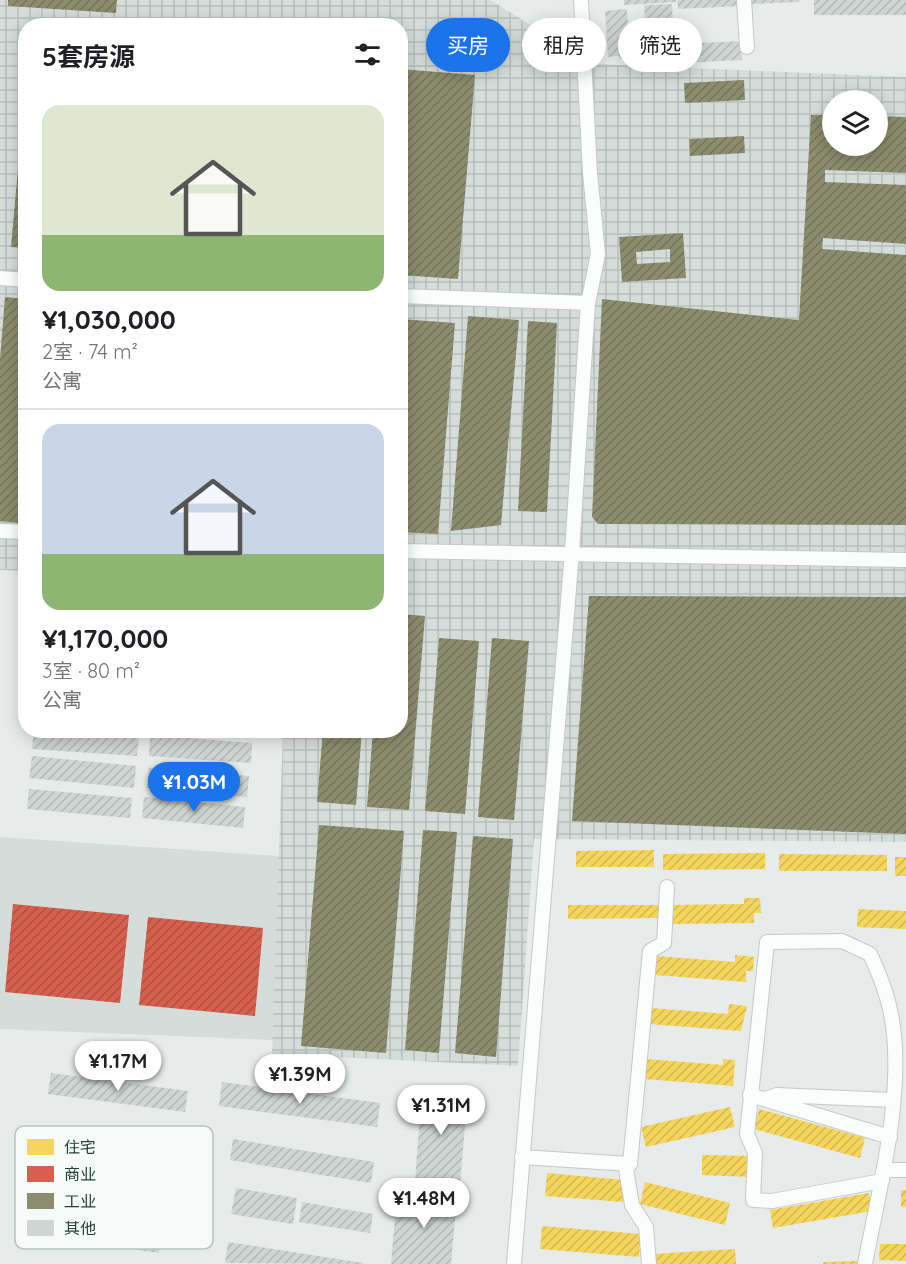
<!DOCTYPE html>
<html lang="zh">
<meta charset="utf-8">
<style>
:root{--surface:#fff;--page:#f2f2f2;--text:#202124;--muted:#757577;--line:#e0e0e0;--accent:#1a73e8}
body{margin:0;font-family:Quicksand,"Noto Sans SC",sans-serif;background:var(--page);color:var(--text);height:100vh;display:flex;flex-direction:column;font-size:22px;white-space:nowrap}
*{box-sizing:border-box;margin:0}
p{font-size:20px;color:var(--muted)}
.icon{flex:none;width:33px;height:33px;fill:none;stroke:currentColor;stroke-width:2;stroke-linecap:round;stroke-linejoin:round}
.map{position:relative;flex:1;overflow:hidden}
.drawer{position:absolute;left:18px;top:18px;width:390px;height:720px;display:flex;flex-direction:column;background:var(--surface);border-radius:24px;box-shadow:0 3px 15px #0003}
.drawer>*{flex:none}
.guide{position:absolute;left:426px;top:18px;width:390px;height:54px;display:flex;gap:12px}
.controls{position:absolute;left:822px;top:90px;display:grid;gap:12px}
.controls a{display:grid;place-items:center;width:66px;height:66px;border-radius:50%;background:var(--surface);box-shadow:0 3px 15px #0003;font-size:30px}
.price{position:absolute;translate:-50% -51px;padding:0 14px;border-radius:21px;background:#fff;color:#222;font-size:20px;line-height:39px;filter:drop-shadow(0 2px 3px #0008)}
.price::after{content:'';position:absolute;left:50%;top:36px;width:18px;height:14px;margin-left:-9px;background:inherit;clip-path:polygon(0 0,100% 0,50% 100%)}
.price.active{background:var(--accent);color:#fff}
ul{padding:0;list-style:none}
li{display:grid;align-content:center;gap:12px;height:318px;padding:0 24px}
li+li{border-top:2px solid var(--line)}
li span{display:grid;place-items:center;height:186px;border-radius:18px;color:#555}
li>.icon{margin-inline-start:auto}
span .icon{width:108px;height:108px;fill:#fffc;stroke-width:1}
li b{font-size:26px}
h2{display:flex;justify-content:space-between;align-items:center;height:72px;padding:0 24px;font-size:26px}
.pill{padding:0 21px;border-radius:27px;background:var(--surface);box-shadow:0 3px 15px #0003;font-size:21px;line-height:54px}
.pill.active{background:var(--accent);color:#fff}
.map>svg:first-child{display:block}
.built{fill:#d5ddda}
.industrial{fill:url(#industrial-grid);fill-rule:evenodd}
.homes{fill:url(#homes-hatch)}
.shops{fill:url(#shops-hatch)}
.industry{fill:url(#industry-hatch);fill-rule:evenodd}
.building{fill:url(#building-hatch)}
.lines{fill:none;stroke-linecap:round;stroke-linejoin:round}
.minor-casing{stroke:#c4c9c7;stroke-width:16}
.minor{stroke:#fbfcfc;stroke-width:14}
.key{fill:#f6faf8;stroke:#b7c2be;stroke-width:1.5}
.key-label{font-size:16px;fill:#234138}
</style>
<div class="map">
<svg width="906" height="1264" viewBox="0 0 906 1264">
<defs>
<pattern id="industrial-grid" width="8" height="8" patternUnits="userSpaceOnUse" patternTransform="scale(1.5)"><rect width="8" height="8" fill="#d5ddda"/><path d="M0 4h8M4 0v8" fill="none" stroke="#b7bfbc"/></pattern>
<pattern id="homes-hatch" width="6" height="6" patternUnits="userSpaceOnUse" patternTransform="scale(1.5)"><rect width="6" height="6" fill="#f6d55c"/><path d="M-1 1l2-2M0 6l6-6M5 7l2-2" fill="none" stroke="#d3b851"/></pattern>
<pattern id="shops-hatch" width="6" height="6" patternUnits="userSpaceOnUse" patternTransform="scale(1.5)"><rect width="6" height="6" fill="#d6604d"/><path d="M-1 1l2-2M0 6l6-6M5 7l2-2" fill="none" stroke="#ad5141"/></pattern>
<pattern id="industry-hatch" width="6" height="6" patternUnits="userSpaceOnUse" patternTransform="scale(1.5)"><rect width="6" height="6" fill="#8c8c6e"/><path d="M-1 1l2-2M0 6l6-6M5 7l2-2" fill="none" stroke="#72745b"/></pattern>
<pattern id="building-hatch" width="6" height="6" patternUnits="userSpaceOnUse" patternTransform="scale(1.5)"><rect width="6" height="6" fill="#cfd5d3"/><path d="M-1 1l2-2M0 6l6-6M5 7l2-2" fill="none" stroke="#b1b8b6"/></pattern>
</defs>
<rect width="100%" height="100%" fill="#e7ecea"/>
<path class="built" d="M0 837 279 856 274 1040 0 1029Z"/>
<path class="industrial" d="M0 0H490L594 64 906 77V842L534 839 518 1066 272 1054 283 731 400 730V26H26V571L0 570ZM832 100H878V146H832Z"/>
<path class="homes" d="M654 850V867H576V851Z
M765 853V869L663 870V854Z
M779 854 887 855V871H779Z
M895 857H906V876H895Z
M744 898H760L761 913H754V923L671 924V905L744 904Z
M568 905H660V918L568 919Z
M858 909 906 911V929L857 927Z
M735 955 754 957 753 971H746V982L655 975 656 956 735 962Z
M729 1004 747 1006 741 1031 649 1024 651 1008 728 1014Z
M646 1059 723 1065V1059L735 1060 733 1086 645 1079Z
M730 1107 735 1127 646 1147 641 1127Z
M759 1109 865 1138 860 1158 754 1129Z
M702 1155 752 1156 751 1177 702 1175Z
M547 1173 624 1180 623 1202 545 1196Z
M645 1182 730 1203 725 1225 640 1204Z
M901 1190H906V1207H901Z
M869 1193 872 1211 773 1228 770 1210Z
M542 1226 641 1234 639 1257 540 1249Z
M880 1244H906V1261L879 1260Z
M735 1249 736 1264H654L653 1254Z
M857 1261V1264H823V1262Z"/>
<path class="shops" d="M13 904 129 915 120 1003 5 992Z
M148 917 263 928 255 1016 139 1005Z"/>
<path class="industry" d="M8 0H117L116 13 8 6Z
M400 69 475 75 458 279 400 275Z
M744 80 745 100 685 103 684 83Z
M24 102H26V248L11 247Z
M811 115H832V146H878V116L906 117V173L825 170V182L906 185V244L823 238 822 249 906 255V525L598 524 592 517 602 299 799 320Z
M744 136 745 153 690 156 689 139Z
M683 233 686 278 622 282 619 237ZM670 249V262L637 264 636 252Z
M5 297 26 299V524L0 521V359Z
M468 316 519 320 501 525 451 531Z
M400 319 455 323 438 534 400 532Z
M528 321 557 323 547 512 518 511Z
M589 596 906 597V834L572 821Z
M400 614 425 616 409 810 367 807 373 730H400Z
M439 638 479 641 465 814 425 811Z
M492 638 529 641 514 820 478 817Z
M323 730H362L356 805 317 802Z
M319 825 404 831 386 1053 301 1046Z
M423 830 457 832 439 1053 405 1050Z
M473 836 513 839 496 1057 455 1053Z"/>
<path class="building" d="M624 0H676V2L624 5Z
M677 0H739L740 6 678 9Z
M749 0H799V2L749 4Z
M814 0H906V15H814Z
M672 4 674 42 660 43 659 18 645 19 644 5Z
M627 9 629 49 666 47V57L619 59V56L608 57 605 11Z
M741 41 742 60 681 63 680 44Z
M34 730 139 735 137 756 32 749Z
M150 735 252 743 251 763 149 756Z
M32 756 136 766 134 788 29 778Z
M149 768 249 776 247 797 147 788Z
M29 789 132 798 130 818 27 809Z
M144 797 245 807 243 828 142 818Z
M51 1073 188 1091 185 1112 48 1094Z
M222 1082 380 1103 377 1127 219 1106Z
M422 1088 468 1091 460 1184 415 1181Z
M233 1139 374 1162 371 1183 230 1160Z
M236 1188 297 1198 293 1224 231 1214Z
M397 1192 457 1197 451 1264H391Z
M302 1202 373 1214 370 1233 299 1222Z
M34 1215 162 1232 159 1253 32 1236Z
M228 1242 363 1263V1264L225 1263Z"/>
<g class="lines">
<g class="minor-casing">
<path id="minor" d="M744 0 747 47
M0 278 26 280
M400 296 588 303
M0 531 26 532
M400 551 906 560
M750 1095 890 1137
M765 1099 777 1095 892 1100
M522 1157 630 1164 650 951 664 943 667 887
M625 1163 632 1205 646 1227 649 1264
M884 1170H906
M514 1264 572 552 588 303 598 254 590 173 581 0
M865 1264C879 1189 906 1090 891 1014 887 993 879 973 870 954L842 941 767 942 747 1134 755 1153 753 1200 772 1201 882 1181"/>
</g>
<use href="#minor" class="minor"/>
</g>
<rect x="15" y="1126" width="198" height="123" rx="9" class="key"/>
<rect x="27" y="1139" width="27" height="16" fill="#f6d55c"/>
<rect x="27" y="1166" width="27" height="16" fill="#d6604d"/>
<rect x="27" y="1193" width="27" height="16" fill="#8c8c6e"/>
<rect x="27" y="1220" width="27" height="16" fill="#cfd5d3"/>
<g class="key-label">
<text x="64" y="1153">住宅</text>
<text x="64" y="1180">商业</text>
<text x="64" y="1207">工业</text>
<text x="64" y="1234">其他</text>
</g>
</svg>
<div class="controls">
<a><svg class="icon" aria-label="layers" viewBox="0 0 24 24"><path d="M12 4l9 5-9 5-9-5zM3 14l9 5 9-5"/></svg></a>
</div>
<b class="price active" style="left:194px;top:813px">¥1.03M</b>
<b class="price" style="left:118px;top:1092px">¥1.17M</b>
<b class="price" style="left:300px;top:1105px">¥1.39M</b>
<b class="price" style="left:441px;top:1136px">¥1.31M</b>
<b class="price" style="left:424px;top:1229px">¥1.48M</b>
<div class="guide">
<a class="pill active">买房</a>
<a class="pill">租房</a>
<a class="pill">筛选</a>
</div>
<section class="drawer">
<h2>5套房源<svg class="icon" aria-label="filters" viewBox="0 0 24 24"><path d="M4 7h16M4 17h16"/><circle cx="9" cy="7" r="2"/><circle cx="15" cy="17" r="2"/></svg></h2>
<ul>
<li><span style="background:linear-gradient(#dfe7d0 70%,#8fb573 0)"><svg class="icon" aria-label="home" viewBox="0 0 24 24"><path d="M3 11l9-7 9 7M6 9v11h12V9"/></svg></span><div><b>¥1,030,000</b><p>2室 · 74 m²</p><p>公寓</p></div></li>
<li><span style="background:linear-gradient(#c9d6e8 70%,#8fb573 0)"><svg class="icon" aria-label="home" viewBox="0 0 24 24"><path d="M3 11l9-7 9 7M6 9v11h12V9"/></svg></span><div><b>¥1,170,000</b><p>3室 · 80 m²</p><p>公寓</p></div></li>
</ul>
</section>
</div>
